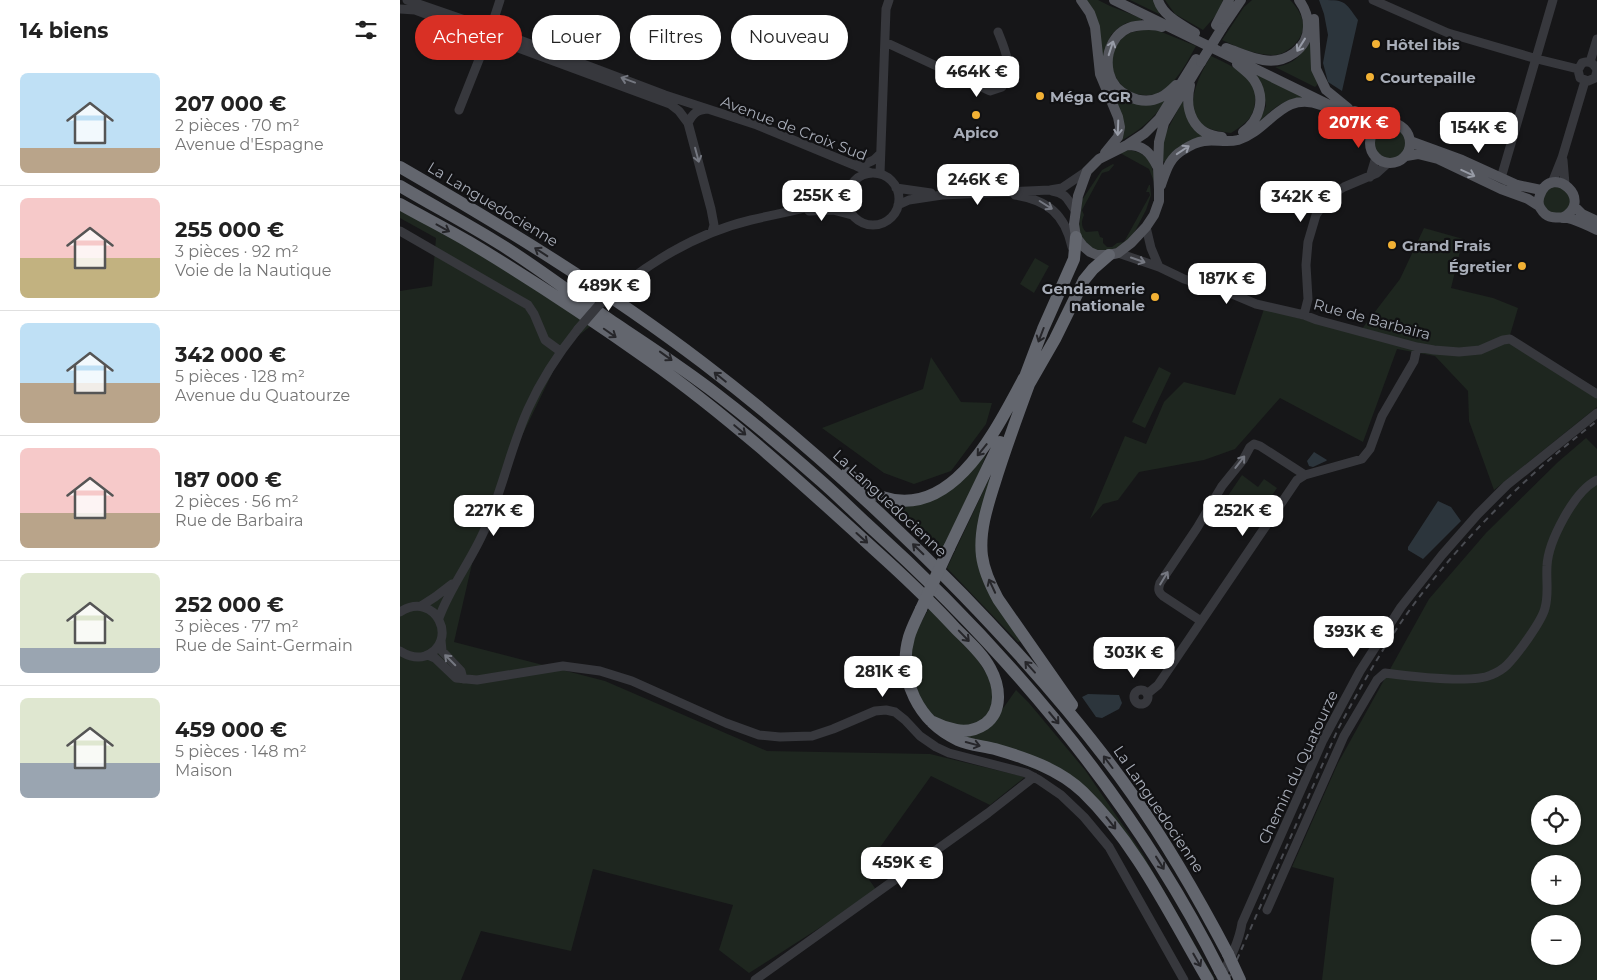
<!DOCTYPE html>
<html lang="fr">
<meta charset="utf-8">
<style>
:root{--surface:#fff;--page:#f6f6f6;--text:#222;--muted:#767676;--line:#e0e0e0;--accent:#d93025}
body{margin:0;font-family:Montserrat,sans-serif;background:var(--page);color:var(--text);height:100vh;display:flex;flex-direction:column;font-size:19px;white-space:nowrap}
*{box-sizing:border-box;margin:0}
p{font-size:16px;color:var(--muted)}
.icon{flex:none;width:28px;height:28px;fill:none;stroke:currentColor;stroke-width:2;stroke-linecap:round;stroke-linejoin:round}
.map{position:relative;flex:1;overflow:hidden}
.details{display:flex;flex-direction:column;background:var(--surface);width:400px}
.details>*{flex:none}
.guide{position:absolute;left:15px;top:15px;width:475px;height:45px;display:flex;gap:10px}
.controls{position:absolute;left:1131px;top:795px;display:grid;gap:10px}
.controls a{display:grid;place-items:center;width:50px;height:50px;border-radius:50%;background:var(--surface);box-shadow:0 1px 4px #0004;font-size:25px}
.price{position:absolute;translate:-50% -42px;padding:0 11px;border-radius:10px;background:#fff;color:#222;font-size:16px;line-height:32px;filter:drop-shadow(0 1px 2px #0008)}
.price::after{content:'';position:absolute;left:50%;top:30px;width:15px;height:11px;margin-left:-8px;background:inherit;clip-path:polygon(0 0,100% 0,50% 100%)}
.price.selected{background:var(--accent);color:#fff}
ul{padding:0;list-style:none}
li{display:flex;align-items:center;gap:15px;height:125px;padding:0 20px}
li+li{border-top:1px solid var(--line)}
li span{display:grid;place-items:center;flex:none;width:140px;height:100px;border-radius:8px;color:#555}
li>.icon{margin-inline-start:auto}
span .icon{width:60px;height:60px;fill:#fffc;stroke-width:1}
li b{font-size:21px}
h2{display:flex;justify-content:space-between;align-items:center;height:60px;padding:0 20px;font-size:21px}
.chip{padding:0 18px;border-radius:22px;background:var(--surface);box-shadow:0 1px 4px #0004;font-size:18px;line-height:45px}
.chip.selected{background:var(--accent);color:#fff}
main{display:flex;flex:1;min-height:0}
.map>svg:first-child{display:block}
.green{fill:#1e261f;fill-rule:evenodd}
.water{fill:#2c353c}
.lines{fill:none;stroke-linecap:round;stroke-linejoin:round}
.minor{stroke:#37383d;stroke-width:9}
.major{stroke:#53555c;stroke-width:10}
.highway{stroke:#63666e;stroke-width:12}
.rail{stroke:#4a4c52;stroke-width:2;stroke-dasharray:6 5;stroke-linecap:butt}
.minor-bridge{stroke:#37383d;stroke-width:9}
.major-bridge{stroke:#53555c;stroke-width:10}
.highway-bridge{stroke:#63666e;stroke-width:12}
.oneway{stroke:#979ba6}
.oneway2{stroke:#757881}
.oneway3{stroke:#26262a}
.poi-dot{fill:#f2b134;stroke:#111113;stroke-width:2}
.labels{text-anchor:middle;dominant-baseline:central;stroke-width:4.5;stroke-linejoin:round;paint-order:stroke}
.poi-label{font-size:15px;font-weight:bold;fill:#a8adb8;stroke:#111113;text-anchor:start}
.street-label{font-size:15px;fill:#a8adb8;stroke:#111113}
</style>
<main>
<section class="details">
<h2>14 biens<svg class="icon" aria-label="filters" viewBox="0 0 24 24"><path d="M4 7h16M4 17h16"/><circle cx="9" cy="7" r="2"/><circle cx="15" cy="17" r="2"/></svg></h2>
<ul>
<li><span style="background:linear-gradient(#bfe0f5 75%,#b9a48a 0)"><svg class="icon" aria-label="home" viewBox="0 0 24 24"><path d="M3 11l9-7 9 7M6 9v11h12V9"/></svg></span><div><b>207 000 €</b><p>2 pièces · 70 m²</p><p>Avenue d'Espagne</p></div></li>
<li><span style="background:linear-gradient(#f6c9c9 60%,#c2b280 0)"><svg class="icon" aria-label="home" viewBox="0 0 24 24"><path d="M3 11l9-7 9 7M6 9v11h12V9"/></svg></span><div><b>255 000 €</b><p>3 pièces · 92 m²</p><p>Voie de la Nautique</p></div></li>
<li><span style="background:linear-gradient(#bfe0f5 60%,#b9a48a 0)"><svg class="icon" aria-label="home" viewBox="0 0 24 24"><path d="M3 11l9-7 9 7M6 9v11h12V9"/></svg></span><div><b>342 000 €</b><p>5 pièces · 128 m²</p><p>Avenue du Quatourze</p></div></li>
<li><span style="background:linear-gradient(#f6c9c9 65%,#b9a48a 0)"><svg class="icon" aria-label="home" viewBox="0 0 24 24"><path d="M3 11l9-7 9 7M6 9v11h12V9"/></svg></span><div><b>187 000 €</b><p>2 pièces · 56 m²</p><p>Rue de Barbaira</p></div></li>
<li><span style="background:linear-gradient(#dfe7d0 75%,#9aa5b1 0)"><svg class="icon" aria-label="home" viewBox="0 0 24 24"><path d="M3 11l9-7 9 7M6 9v11h12V9"/></svg></span><div><b>252 000 €</b><p>3 pièces · 77 m²</p><p>Rue de Saint-Germain</p></div></li>
<li><span style="background:linear-gradient(#dfe7d0 65%,#9aa5b1 0)"><svg class="icon" aria-label="home" viewBox="0 0 24 24"><path d="M3 11l9-7 9 7M6 9v11h12V9"/></svg></span><div><b>459 000 €</b><p>5 pièces · 148 m²</p><p>Maison</p></div></li>
</ul>
</section>
<div class="map">
<svg width="1197" height="980" viewBox="0 0 1197 980">
<rect width="100%" height="100%" fill="#161618"/>
<path class="green" d="M684 0H698L710 6 741 18V21L726 23 717 29 711 35 707 45 704 62 723 98 732 103 742 104 766 100C754 119 739 131 719 142L708 87Z
M730 0H756L760 10 759 14Z
M765 0H823L818 13 803 30 775 14Z
M852 0H890C905 15 909 32 892 47 886 51 882 55 874 55 855 55 839 48 822 40L844 7Z
M747 29 759 31 796 46C787 62 776 85 758 93 755 95 751 95 747 95 715 97 699 55 725 36 731 31 740 31 747 29Z
M910 39 917 82V85L915 87 875 67C895 64 901 56 910 39Z
M811 56C824 62 850 74 855 88 856 91 855 96 855 100 855 117 844 125 831 133 824 132 815 131 808 128 779 114 799 75 811 56Z
M855 73 905 98C885 97 871 110 858 123L866 106 862 84Z
M783 100C787 119 788 126 805 136L777 148 765 162 763 161 762 140Z
M974 143a17 17 0 1 1 34 0a17 17 0 1 1-34 0Z
M727 150C751 152 753 167 756 187L749 169 720 153Z
M713 164 714 165 709 171 702 173 682 210 684 215C681 222 681 227 686 232L698 231 700 237 703 238V243L707 247H712L717 243 724 242 750 195 749 192H746L749 185H750L751 195 746 210 732 237 718 248 702 252 693 249 681 238 679 228 682 200 702 170Z
M1143 200a14 14 0 1 1 28 0a14 14 0 1 1-28 0Z
M0 199 198 320 177 337 160 357 83 516 54 642 205 681 367 751 530 754 625 777 590 805 531 776 463 871 477 891 349 973 319 950 333 905 193 869 171 951 81 931 61 980H0V291L32 286 36 238 0 218Z
M1024 228 1063 239 1051 288 1093 298 1118 308 1110 335 1197 389V407L1094 490 1069 421 1068 391 1035 356 997 349 963 442 880 398 835 449 804 460 739 472 718 500 703 504 690 519 725 436 746 444 764 402 784 382 835 395 864 309 958 334 1000 279Z
M635 258 649 266 634 293 620 284Z
M531 357 561 402 592 403 586 424 551 471 514 484 484 473 422 428 523 389Z
M759 367 771 373 745 428 732 422Z
M1186 438 1197 449V980H922L934 878 892 867 938 763 1029 599 1086 533 1158 462ZM1140 804H1172V836H1140ZM1140 864H1172V896H1140ZM1140 924H1172V956H1140Z
M588 449 580 471 541 552 474 496 515 503Z
M842 475 858 487 864 479 877 488 847 532 817 512Z
M589 479 591 480 579 547 622 641 618 642 547 568Z
M529 608 570 648 593 684 592 710 575 725C567 725 555 727 548 725 516 711 505 670 514 639 517 628 524 618 529 608Z
M616 690 629 703 685 770 742 853 815 979 813 980 683 789 555 736 599 714Z"/>
<path class="water" d="M919 0C945 0 944 0 958 20L942 91 928 82 923 63 928 35 924 14Z
M914 452 927 460 926 461 913 467 909 466 907 461Z
M1038 501 1051 507 1061 521 1023 559 1008 550V547Z
M688 694 719 695 722 703 719 709 702 718 696 717 682 697Z"/>
<g class="lines">
<path class="minor" d="M7 0 91 29 265 95 357 125 454 165 471 173
M973 0 1048 33 1137 59 1178 69
M0 9 15 10 270 104 279 111 288 123 311 209 314 225 312 232
M485 42 590 91 602 87C612 65 607 54 598 32
M1190 62 1197 39
M1197 70C1194 63 1189 60 1182 63L1178 70 1180 78 1188 81 1195 78 1197 71
M59 110 88 37 100 0
M288 123C293 113 297 110 307 109
M1163 160 1165 184
M454 165C464 164 473 163 479 155
M447 199a26 26 0 1 1 52 0a26 26 0 1 1-52 0Z
M480 174 486 9 489 0
M970 177 976 157
M1101 178 1153 0
M1152 183 1162 158 1185 81
M496 188 531 193
M652 191C668 194 667 200 675 210
M615 195C647 200 665 214 672 247
M498 205 509 200 542 195 650 190 662 188 687 171
M409 211 433 210 452 215
M746 227 751 248 759 267
M0 231 128 305 134 314 145 340 160 351
M718 253 759 267 784 279 830 293 856 304 904 315 917 320 1017 347 1034 350 1059 352 1080 350 1103 340 1110 339 1197 394
M228 281C265 253 305 231 351 220 384 212 417 208 447 193
M904 315 908 299 906 265 908 242 916 215 925 202 934 193 944 187 977 173 988 163
M21 606 35 597 52 584
M0 612C36 589 60 643 25 656 16 659 8 656 0 651
M39 618C50 587 71 561 84 531 102 492 110 449 128 409 141 380 158 354 178 329
M801 621 763 596C758 592 758 589 760 583L797 528 822 486 843 460 850 447 854 444 860 446 905 475
M41 640 42 651 61 671 63 679
M28 655 35 658 56 678 77 680 163 666 200 671 232 681 326 723 359 735 380 737 412 736 433 729 475 711 486 710 495 712 505 720 520 736 536 747 549 753 626 773 639 780 661 795 684 817 709 847 784 980
M734 697a7 7 0 1 1 14 0a7 7 0 1 1-14 0Z
M747 694 758 685 897 480 905 475 962 459 970 449 982 416 1014 361 1017 347
M867 910 944 736 977 680 985 673C1008 676 1072 684 1091 675 1096 673 1103 669 1107 665 1117 655 1142 621 1145 608 1149 594 1146 581 1147 566 1148 542 1174 491 1197 480
M821 977C830 959 839 942 842 923L923 740 960 671 1001 607 1042 555 1078 514 1107 485 1197 413
M355 980 588 813 634 777"/>
<path class="major" d="M681 0 690 13 695 27 700 74 718 117 720 127 718 137 705 153
M714 0 958 119 968 125 972 136
M758 0C763 16 782 25 795 33
M914 19 916 69 926 90 948 108
M816 25 829 0
M762 27C754 24 744 25 736 26 715 29 704 52 709 73 714 94 741 107 761 97 767 94 772 89 776 85
M822 28 841 0
M826 48C838 52 850 58 863 60 885 64 909 49 908 25 908 16 904 7 899 0
M796 59 759 119 745 133 727 145 699 159 687 171 678 196 674 224 676 237 683 246 690 252 697 255H709L718 253 731 243 746 227 754 215 759 201V190L758 167 759 142 764 123 801 62
M837 64C843 69 850 74 854 80 866 98 860 120 843 132
M790 85C784 110 793 135 822 137
M955 111 986 124
M970 143a20 20 0 1 1 40 0a20 20 0 1 1-40 0Z
M1010 141 1062 160 1117 185 1141 190
M727 145C743 145 750 152 757 166
M1006 156 1018 154 1038 159 1101 189 1128 199 1139 206
M761 185C766 171 769 158 783 150 789 146 796 142 804 141 815 139 826 143 838 140 870 130 882 90 921 105
M1174 206 1182 214 1197 221
M1162 218C1196 201 1152 162 1140 195 1138 200 1138 205 1141 209 1148 221 1158 216 1168 218 1178 220 1188 226 1197 230"/>
<path class="highway" d="M0 167C104 227 207 290 303 363 395 433 482 512 563 595 624 658 682 723 732 794 768 845 799 899 828 954
M0 186C32 205 64 222 95 241 135 265 171 294 210 320 243 342 277 364 310 389 348 418 385 449 421 481 437 495 452 510 467 524 609 652 734 800 820 971
M0 204C23 217 47 229 69 242 131 279 191 319 249 360 334 420 410 491 487 561 511 583 534 605 556 629 568 641 582 653 590 668 600 686 603 711 585 724 576 730 566 732 556 730 547 728 539 725 531 721
M631 379C618 414 605 449 594 485 587 507 579 532 582 556 584 572 591 586 598 599L672 705
M623 382 643 329 674 259 676 237
M628 386 655 339 684 280 693 269 709 255
M447 473C458 482 469 492 482 497 554 521 597 427 624 378
M549 548 600 442
M521 609C517 618 512 627 509 637 497 679 519 722 558 740 569 745 583 746 595 749 626 758 659 769 683 792 736 843 771 917 808 980"/>
<path class="rail" d="M828 980 938 729C962 684 987 640 1017 600 1069 532 1130 472 1197 421"/>
<path class="minor-bridge" d="M178 329 198 306 228 281"/>
<path class="major-bridge" d="M801 62 822 28"/>
<path class="highway-bridge" d="M521 609 549 548
M828 954 840 980
M820 971 825 980"/>
</g>
<defs><path id="oneway-shaft" d="M-6 0H5M1.5-3L5.5 0L1.5 3" fill="none" stroke-width="1.6" stroke-linecap="round" stroke-linejoin="round" transform="scale(1.25)"/></defs>
<g class="oneway">
<use href="#oneway-shaft" transform="translate(901 45) rotate(122)"/>
<use href="#oneway-shaft" transform="translate(711 48) rotate(-72)"/>
<use href="#oneway-shaft" transform="translate(718 128) rotate(92)"/>
<use href="#oneway-shaft" transform="translate(783 150) rotate(-34)"/>
<use href="#oneway-shaft" transform="translate(1068 173) rotate(25)"/>
</g>
<g class="oneway2">
<use href="#oneway-shaft" transform="translate(228 80) rotate(-160)"/>
<use href="#oneway-shaft" transform="translate(297 155) rotate(75)"/>
<use href="#oneway-shaft" transform="translate(646 205) rotate(32)"/>
<use href="#oneway-shaft" transform="translate(738 260) rotate(19)"/>
<use href="#oneway-shaft" transform="translate(840 462) rotate(-52)"/>
<use href="#oneway-shaft" transform="translate(764 578) rotate(-59)"/>
<use href="#oneway-shaft" transform="translate(50 660) rotate(-135)"/>
</g>
<g class="oneway3">
<use href="#oneway-shaft" transform="translate(43 228) rotate(29)"/>
<use href="#oneway-shaft" transform="translate(141 252) rotate(-147)"/>
<use href="#oneway-shaft" transform="translate(210 333) rotate(35)"/>
<use href="#oneway-shaft" transform="translate(641 335) rotate(111)"/>
<use href="#oneway-shaft" transform="translate(266 356) rotate(36)"/>
<use href="#oneway-shaft" transform="translate(320 377) rotate(-141)"/>
<use href="#oneway-shaft" transform="translate(340 430) rotate(40)"/>
<use href="#oneway-shaft" transform="translate(582 450) rotate(129)"/>
<use href="#oneway-shaft" transform="translate(462 538) rotate(42)"/>
<use href="#oneway-shaft" transform="translate(518 549) rotate(-136)"/>
<use href="#oneway-shaft" transform="translate(592 586) rotate(-115)"/>
<use href="#oneway-shaft" transform="translate(564 636) rotate(46)"/>
<use href="#oneway-shaft" transform="translate(630 667) rotate(-132)"/>
<use href="#oneway-shaft" transform="translate(654 718) rotate(50)"/>
<use href="#oneway-shaft" transform="translate(573 744) rotate(15)"/>
<use href="#oneway-shaft" transform="translate(708 762) rotate(-127)"/>
<use href="#oneway-shaft" transform="translate(711 823) rotate(52)"/>
<use href="#oneway-shaft" transform="translate(760 863) rotate(58)"/>
<use href="#oneway-shaft" transform="translate(797 960) rotate(60)"/>
</g>
<g class="poi-dot">
<circle cx="976" cy="44" r="5"/>
<circle cx="970" cy="77" r="5"/>
<circle cx="640" cy="96" r="5"/>
<circle cx="576" cy="115" r="5"/>
<circle cx="992" cy="245" r="5"/>
<circle cx="1122" cy="266" r="5"/>
<circle cx="755" cy="297" r="5"/>
</g>
<g class="labels">
<g class="poi-label">
<text x="986" y="44">Hôtel ibis</text>
<text x="980" y="77">Courtepaille</text>
<text x="650" y="96">Méga CGR</text>
<text x="576" y="132" text-anchor="middle">Apico</text>
<text x="1002" y="245">Grand Frais</text>
<text x="1112" y="266" text-anchor="end">Égretier</text>
<text x="745" y="288" text-anchor="end">Gendarmerie<tspan x="745" dy="17">nationale</tspan></text>
</g>
<g class="street-label">
<text transform="translate(394 128) rotate(21)">Avenue de Croix Sud</text>
<text transform="translate(93 204) rotate(31)">La Languedocienne</text>
<text transform="translate(972 319) rotate(15)">Rue de Barbaira</text>
<text transform="translate(490 503) rotate(43)">La Languedocienne</text>
<text transform="translate(898 767) rotate(-65)">Chemin du Quatourze</text>
<text transform="translate(759 809) rotate(56)">La Languedocienne</text>
</g>
</g>
</svg>
<div class="controls">
<a><svg class="icon" aria-label="locate" viewBox="0 0 24 24"><circle cx="12" cy="12" r="6"/><path d="M12 2v4M12 18v4M2 12h4M18 12h4"/></svg></a>
<a>+</a>
<a>−</a>
</div>
<b class="price" style="left:577px;top:98px">464K €</b>
<b class="price selected" style="left:959px;top:149px">207K €</b>
<b class="price" style="left:1079px;top:154px">154K €</b>
<b class="price" style="left:578px;top:206px">246K €</b>
<b class="price" style="left:422px;top:222px">255K €</b>
<b class="price" style="left:901px;top:223px">342K €</b>
<b class="price" style="left:827px;top:305px">187K €</b>
<b class="price" style="left:209px;top:312px">489K €</b>
<b class="price" style="left:94px;top:537px">227K €</b>
<b class="price" style="left:843px;top:537px">252K €</b>
<b class="price" style="left:954px;top:658px">393K €</b>
<b class="price" style="left:734px;top:679px">303K €</b>
<b class="price" style="left:483px;top:698px">281K €</b>
<b class="price" style="left:502px;top:889px">459K €</b>
<div class="guide">
<a class="chip selected">Acheter</a>
<a class="chip">Louer</a>
<a class="chip">Filtres</a>
<a class="chip">Nouveau</a>
</div>
</div>
</main>
